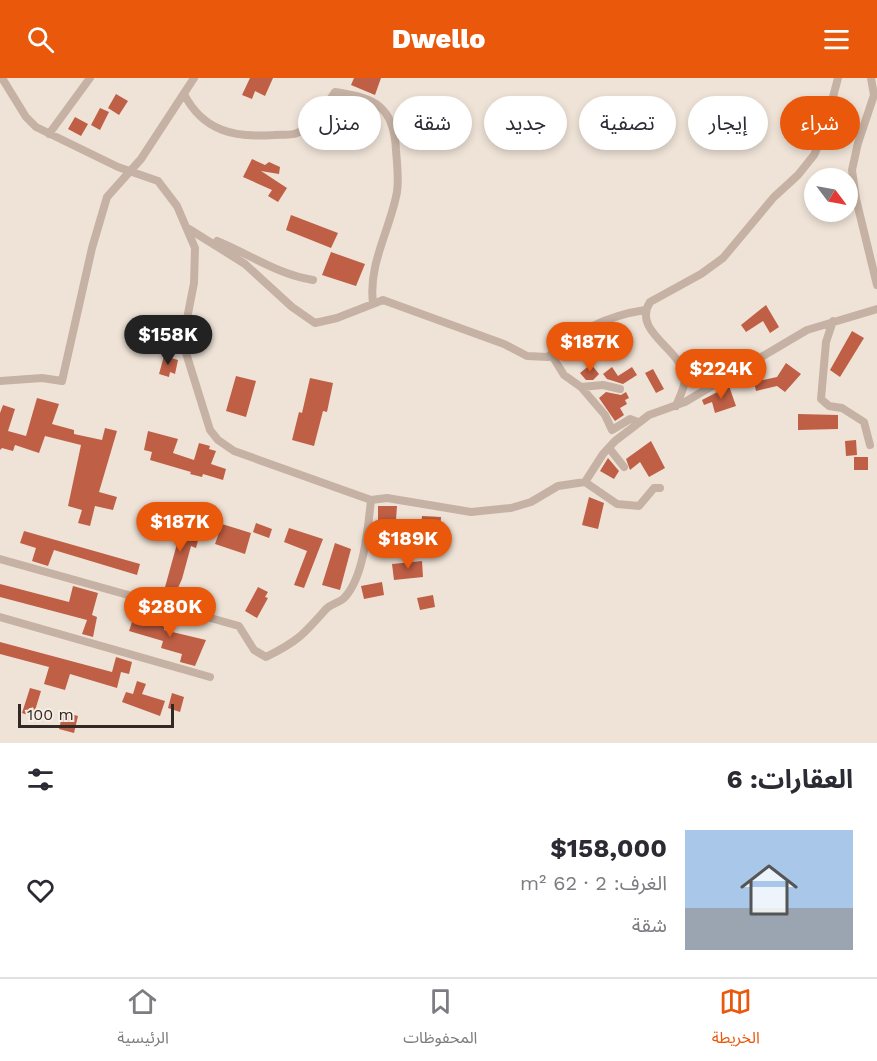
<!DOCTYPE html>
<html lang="ar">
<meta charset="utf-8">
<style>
:root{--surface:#fff;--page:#f2f2f3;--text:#2b2b33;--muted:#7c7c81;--line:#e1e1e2;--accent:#ea580c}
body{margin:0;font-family:"Work Sans","Noto Sans Arabic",sans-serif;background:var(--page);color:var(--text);direction:rtl;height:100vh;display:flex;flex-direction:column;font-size:22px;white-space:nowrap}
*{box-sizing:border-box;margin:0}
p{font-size:20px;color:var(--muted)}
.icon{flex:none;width:33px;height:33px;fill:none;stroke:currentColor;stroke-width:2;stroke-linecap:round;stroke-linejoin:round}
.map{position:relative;height:665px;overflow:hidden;direction:ltr}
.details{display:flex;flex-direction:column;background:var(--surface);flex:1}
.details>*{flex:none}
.top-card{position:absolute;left:18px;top:18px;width:842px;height:54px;direction:rtl;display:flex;gap:12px}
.needle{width:39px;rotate:122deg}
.buttons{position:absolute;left:804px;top:90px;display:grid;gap:12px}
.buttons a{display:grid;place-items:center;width:54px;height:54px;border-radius:50%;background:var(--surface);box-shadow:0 3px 9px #0003;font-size:30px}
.scale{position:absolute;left:18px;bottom:15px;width:156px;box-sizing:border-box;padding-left:6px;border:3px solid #322925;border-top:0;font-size:16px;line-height:21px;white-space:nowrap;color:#322925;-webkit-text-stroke:4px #f7ede3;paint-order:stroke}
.price{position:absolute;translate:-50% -51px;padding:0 14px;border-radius:21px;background:var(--accent);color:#fff;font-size:20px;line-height:39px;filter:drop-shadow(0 2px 3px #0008)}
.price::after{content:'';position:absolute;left:50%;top:36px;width:18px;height:14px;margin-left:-9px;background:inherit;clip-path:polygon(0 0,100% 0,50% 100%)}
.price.active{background:#222;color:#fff}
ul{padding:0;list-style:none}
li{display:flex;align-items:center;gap:18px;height:150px;padding:0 24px}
li span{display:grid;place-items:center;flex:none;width:168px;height:120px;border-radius:0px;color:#555}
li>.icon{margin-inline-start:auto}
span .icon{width:72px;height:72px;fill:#fffc;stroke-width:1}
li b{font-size:26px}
h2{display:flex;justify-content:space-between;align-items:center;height:72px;padding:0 24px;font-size:26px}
.pill{padding:0 21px;border-radius:27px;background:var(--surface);box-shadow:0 3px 9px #0003;font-size:21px;line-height:54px}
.pill.active{background:var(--accent);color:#fff}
header{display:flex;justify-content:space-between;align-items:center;height:78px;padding:0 24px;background:var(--accent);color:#fff;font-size:27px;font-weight:800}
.menu{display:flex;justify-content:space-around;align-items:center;height:84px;border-top:2px solid var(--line);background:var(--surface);font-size:16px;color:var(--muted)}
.menu a{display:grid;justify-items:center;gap:3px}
.menu .active{color:var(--accent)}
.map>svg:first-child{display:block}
.building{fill:#bf5f45}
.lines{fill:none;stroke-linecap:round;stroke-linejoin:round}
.street{stroke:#c6b2a4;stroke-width:8}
</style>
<header><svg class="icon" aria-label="menu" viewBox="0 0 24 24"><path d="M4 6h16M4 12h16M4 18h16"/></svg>Dwello<svg class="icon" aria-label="search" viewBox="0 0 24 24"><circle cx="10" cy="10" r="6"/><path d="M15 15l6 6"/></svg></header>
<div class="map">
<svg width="877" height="665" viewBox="0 0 877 665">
<rect width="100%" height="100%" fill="#efe3d7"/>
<path class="building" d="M250 0H273L265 18 255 13 252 21 242 17Z
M354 0H381L375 17 351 7Z
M116 16 128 23 119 37 108 30Z
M100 30 109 34 100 52 91 47Z
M75 39 88 46 81 58 68 51Z
M252 81 265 87 269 84 280 89 279 96 261 93 287 110 278 124 268 118 272 112 243 99Z
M291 137 338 155 331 170 286 152Z
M331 174 365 186 356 208 322 197Z
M766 227 779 249 770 255 763 243 746 254 741 247Z
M852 253 864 260 840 299 830 292Z
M164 278 178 282 175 296 170 294 169 299 159 296Z
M786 285 801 296 785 314 777 308 756 313 754 304 777 299Z
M591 286 599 296 593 302H586L580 295Z
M612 289 618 298 632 289 637 297 623 306 607 301 603 296Z
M653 291 664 311 656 315 645 295Z
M236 298 256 303 246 339 226 333Z
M310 300 333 305 327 334 323 333 314 368 292 362 299 334 302 335Z
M729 308 736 328 715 335 712 324 704 327 702 322Z
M606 314 621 317 626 314 629 320 625 322 627 326 620 330 624 337 615 343 599 320Z
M37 320 59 326 52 346 74 352V356L102 362 105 350 117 353 99 414 117 419 113 432 95 428 90 448 78 445 82 432 68 428 81 367 45 358 39 375 15 367 13 373 2 370 0 372V335L3 327 15 331 8 353 26 358Z
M798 336 838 337V351L798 352Z
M148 353 178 361 173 375 194 382 199 365 210 368 209 371 216 373 211 386 226 391 223 402 203 396 202 399 190 396 191 394 150 382 152 374 144 372Z
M856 362 857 377 846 378 845 363Z
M651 363 665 390 649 399 640 384 630 392 626 381Z
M854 379H868V392H854Z
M608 380 619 393 614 401 600 393Z
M589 419 604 425 598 451 582 447Z
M378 428H397L396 442H388L389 463 378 464Z
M422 438 441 439 439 470 419 469Z
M167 439 196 446 195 449 201 451 196 470 191 468 182 501 172 523 162 520 180 455 164 451Z
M256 445 272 451 269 460 253 454Z
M222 446 251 455 245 476 215 466Z
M289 450 323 461 304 510 294 507 307 473 284 464Z
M24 453 140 486 137 497 54 472 48 488 32 483 36 470 20 465Z
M335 465 351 471 340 512 322 507Z
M422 483 423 499 394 502 392 486Z
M382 504 384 517 364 521 361 508Z
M0 506 69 524 73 508 98 515 92 537 97 539 93 559 82 556 87 542 0 519Z
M258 509 268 514 265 519 268 520 257 540 245 533Z
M433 517 435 529 420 532 417 520Z
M155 532 169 535 164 552 206 562 195 588 180 584 182 576 161 570 163 563 129 553 133 541 151 547Z
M0 564 112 594 116 579 132 584 129 596 121 594 117 610 70 596 65 612 44 606 49 589 0 576Z
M137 603 146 606 142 616 165 623 160 638 122 624 126 614 133 616Z
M30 610 41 613 33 639 22 635Z
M172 615 184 619 180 634 168 630Z
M63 634 78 638 74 655 59 651Z"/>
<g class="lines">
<path class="street" d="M2 0 26 39 36 49 118 89 158 103 177 128 195 170 194 205 184 256 186 275 210 352 218 362 234 373 371 422 387 420 471 434 511 430 531 424 558 408 585 404 617 426 639 428 654 410H660
M871 0 874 17 858 65 852 92 856 121 877 207
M184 16C203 53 234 60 274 57 281 56 291 58 297 55 313 49 326 27 335 14 375 20 394 28 396 72 397 86 399 101 397 114 390 152 368 186 373 225
M49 56 90 0
M189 151 245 186 292 229 315 245 337 240 383 222 504 266 527 278 548 279C577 253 606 238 645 232
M217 163C249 176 279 197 313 202
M833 243 826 264 821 321 829 328 842 330 864 344 870 367
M551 276 564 297 581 309 603 307 620 311
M0 303 42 300 62 303 92 170 107 119 141 81 194 0
M581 309 605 337 612 352 630 341 638 344
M676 328C679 320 685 309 685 301 683 271 631 254 650 224L701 196 723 180 774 119 798 97 814 77 823 57 838 0
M609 370 624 389
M585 404 603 376 615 363 649 337 685 324 807 252 877 231
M0 481 239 548 254 572 266 579C298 563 303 557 326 531 332 525 340 525 345 519 364 498 368 450 371 422
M0 539 210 599"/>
</g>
</svg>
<div class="buttons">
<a><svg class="needle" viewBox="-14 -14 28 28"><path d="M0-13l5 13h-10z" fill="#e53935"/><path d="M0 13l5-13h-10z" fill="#7c7c81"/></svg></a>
</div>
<div class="scale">100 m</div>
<b class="price active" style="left:168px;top:288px">$158K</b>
<b class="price" style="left:590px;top:295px">$187K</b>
<b class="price" style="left:721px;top:322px">$224K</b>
<b class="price" style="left:180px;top:475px">$187K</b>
<b class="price" style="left:408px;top:492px">$189K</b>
<b class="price" style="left:170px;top:560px">$280K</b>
<div class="top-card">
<a class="pill active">شراء</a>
<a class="pill">إيجار</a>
<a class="pill">تصفية</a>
<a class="pill">جديد</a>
<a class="pill">شقة</a>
<a class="pill">منزل</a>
</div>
</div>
<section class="details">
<h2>العقارات: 6<svg class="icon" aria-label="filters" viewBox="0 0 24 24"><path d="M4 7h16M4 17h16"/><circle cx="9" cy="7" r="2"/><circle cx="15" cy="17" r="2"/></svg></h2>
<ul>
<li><span style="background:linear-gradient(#a9c7e8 65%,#9aa5b1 0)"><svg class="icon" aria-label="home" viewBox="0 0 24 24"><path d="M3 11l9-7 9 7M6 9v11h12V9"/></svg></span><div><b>$158,000</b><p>الغرف: 2 · 62 m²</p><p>شقة</p></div><svg class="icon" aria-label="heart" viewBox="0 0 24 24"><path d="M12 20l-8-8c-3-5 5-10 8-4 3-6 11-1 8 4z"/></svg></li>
</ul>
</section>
<nav class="menu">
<a class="active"><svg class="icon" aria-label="map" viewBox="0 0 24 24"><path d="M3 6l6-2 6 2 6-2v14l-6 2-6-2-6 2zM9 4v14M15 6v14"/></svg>الخريطة</a>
<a><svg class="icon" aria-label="saved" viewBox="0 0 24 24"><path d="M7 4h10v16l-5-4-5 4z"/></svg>المحفوظات</a>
<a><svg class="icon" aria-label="home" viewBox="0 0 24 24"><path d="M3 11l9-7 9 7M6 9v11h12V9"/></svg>الرئيسية</a>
</nav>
